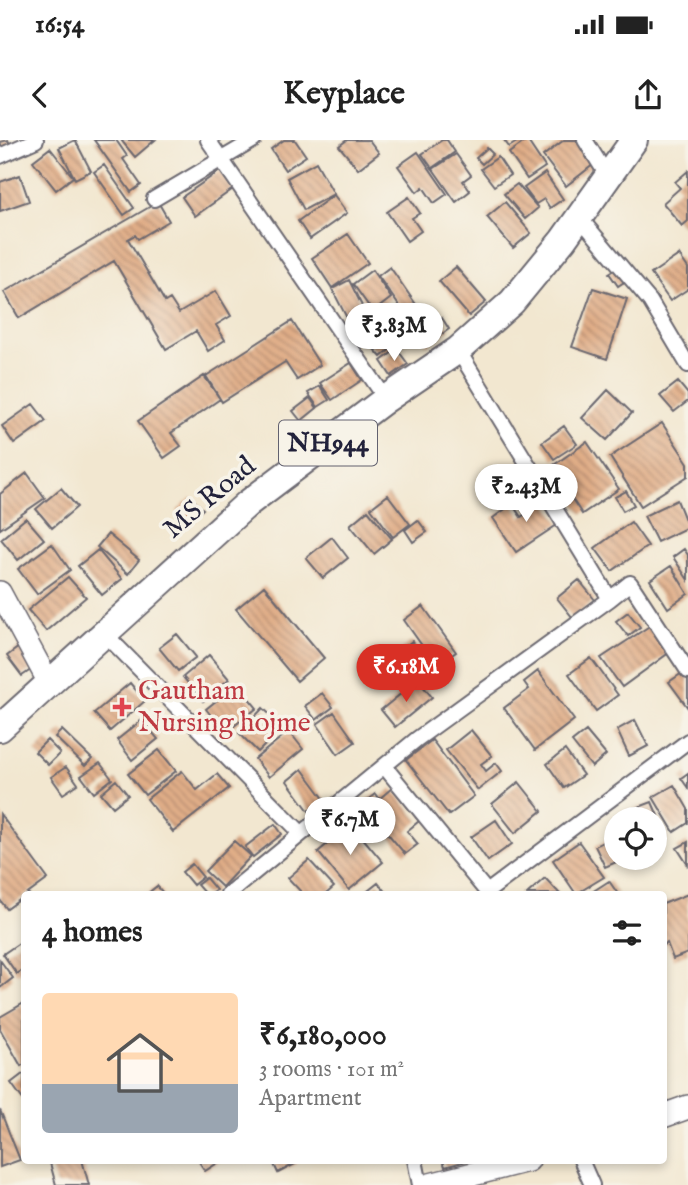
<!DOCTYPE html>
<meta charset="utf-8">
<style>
:root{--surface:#fff;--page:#f2f2f2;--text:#222;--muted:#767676;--line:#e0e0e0;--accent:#d93025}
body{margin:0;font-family:"IM FELL English",serif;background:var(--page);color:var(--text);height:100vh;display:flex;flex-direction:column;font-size:26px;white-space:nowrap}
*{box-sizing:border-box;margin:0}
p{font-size:23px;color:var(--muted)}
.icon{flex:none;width:38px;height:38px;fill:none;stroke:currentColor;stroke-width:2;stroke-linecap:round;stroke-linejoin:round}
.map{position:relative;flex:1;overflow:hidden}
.details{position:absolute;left:21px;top:751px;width:646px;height:273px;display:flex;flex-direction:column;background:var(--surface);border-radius:7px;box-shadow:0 4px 10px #0003}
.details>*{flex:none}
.tools{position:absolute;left:604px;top:667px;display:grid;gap:14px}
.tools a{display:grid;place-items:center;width:63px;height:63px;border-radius:50%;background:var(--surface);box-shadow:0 4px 10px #0003;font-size:35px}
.price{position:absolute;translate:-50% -60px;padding:0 16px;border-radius:24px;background:#fff;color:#222;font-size:23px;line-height:46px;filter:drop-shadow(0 2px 4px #0008)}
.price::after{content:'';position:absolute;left:50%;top:42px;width:21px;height:16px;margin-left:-10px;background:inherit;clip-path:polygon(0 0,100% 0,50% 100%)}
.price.on{background:var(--accent);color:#fff}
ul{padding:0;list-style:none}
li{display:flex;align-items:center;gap:21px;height:175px;padding:0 21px}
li+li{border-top:2px solid var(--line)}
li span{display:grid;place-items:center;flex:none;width:196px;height:140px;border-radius:7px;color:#555}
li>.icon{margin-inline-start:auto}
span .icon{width:84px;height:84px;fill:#fffc;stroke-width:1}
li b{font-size:30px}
h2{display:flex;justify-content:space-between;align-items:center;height:84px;padding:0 21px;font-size:30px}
.status{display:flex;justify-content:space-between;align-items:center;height:49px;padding:0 35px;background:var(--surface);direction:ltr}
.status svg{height:19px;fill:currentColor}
header{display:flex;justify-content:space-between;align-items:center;height:91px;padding:0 21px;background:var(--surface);font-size:32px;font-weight:800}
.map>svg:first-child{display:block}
.building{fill:url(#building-back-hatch)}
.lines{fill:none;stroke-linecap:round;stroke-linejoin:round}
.street-casing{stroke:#6b676f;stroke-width:18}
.secondary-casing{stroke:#6b676f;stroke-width:24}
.primary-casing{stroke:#6b676f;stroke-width:26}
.highway-casing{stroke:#6b676f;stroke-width:30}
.street{stroke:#fff;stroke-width:14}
.secondary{stroke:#fff;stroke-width:21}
.primary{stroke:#fff;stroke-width:23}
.highway{stroke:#fff;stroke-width:26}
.health-dot{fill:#e0444e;stroke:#f7f3e8;stroke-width:2.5}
.labels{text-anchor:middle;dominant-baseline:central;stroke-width:7;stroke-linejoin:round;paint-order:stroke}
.shield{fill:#f7f3e8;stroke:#62616f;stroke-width:2}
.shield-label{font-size:26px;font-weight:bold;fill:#22223b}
.street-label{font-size:28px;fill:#22223b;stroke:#f7f3e8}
.health-label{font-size:28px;fill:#be3a42;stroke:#f7f3e8;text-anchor:start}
</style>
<div class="status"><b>16:54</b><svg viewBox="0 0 49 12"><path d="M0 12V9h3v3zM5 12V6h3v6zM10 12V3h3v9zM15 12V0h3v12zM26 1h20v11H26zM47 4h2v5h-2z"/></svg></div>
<header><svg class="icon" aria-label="back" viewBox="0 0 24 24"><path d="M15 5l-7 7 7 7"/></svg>Keyplace<svg class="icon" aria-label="share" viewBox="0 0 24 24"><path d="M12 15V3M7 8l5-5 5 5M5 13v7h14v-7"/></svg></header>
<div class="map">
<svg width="688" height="1045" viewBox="0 0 688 1045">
<defs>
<pattern id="building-back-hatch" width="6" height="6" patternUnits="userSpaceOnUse" patternTransform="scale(1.75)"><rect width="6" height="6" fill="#e0ad87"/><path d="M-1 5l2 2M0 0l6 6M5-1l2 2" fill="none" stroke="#b58c70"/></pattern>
</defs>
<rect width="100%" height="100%" fill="#f7f3e8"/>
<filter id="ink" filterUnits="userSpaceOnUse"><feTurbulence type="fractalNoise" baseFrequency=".0143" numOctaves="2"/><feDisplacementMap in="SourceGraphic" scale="14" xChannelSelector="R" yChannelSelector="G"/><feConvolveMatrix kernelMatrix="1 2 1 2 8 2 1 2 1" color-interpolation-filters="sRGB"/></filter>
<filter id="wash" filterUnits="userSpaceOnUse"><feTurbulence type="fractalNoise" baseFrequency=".00686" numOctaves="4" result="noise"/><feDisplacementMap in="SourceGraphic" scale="28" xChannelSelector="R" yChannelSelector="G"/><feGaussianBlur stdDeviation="1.57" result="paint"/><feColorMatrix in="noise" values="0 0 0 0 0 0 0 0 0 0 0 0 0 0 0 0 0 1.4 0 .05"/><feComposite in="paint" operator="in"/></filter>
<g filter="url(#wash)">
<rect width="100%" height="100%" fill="#f2e7d0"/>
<g id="blocks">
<path class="building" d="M8 0 13 11 5 15 0 2Z
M75 0 91 31 75 39 59 8Z
M94 0H116L127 16 123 19 141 45 131 52Z
M121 0H155L135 17Z
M284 0H295L306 16 285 30 271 9Z
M347 0H369L379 13 358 29 339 6Z
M442 0H447L455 12 432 28 422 14Z
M504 0H520L509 7Z
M527 0 545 27 527 39 509 13Z
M564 0H576L594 24 566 46 543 16Z
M50 8 73 37 56 50 33 21Z
M487 8 493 14 482 24 476 18Z
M418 12 447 54 434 63 423 47 417 52 398 26Z
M456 14 471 35 463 41 470 51 456 62 433 29Z
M498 17 510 35 494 46 481 29Z
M316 22 334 54 304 70 287 38Z
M104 25 134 68 124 75 94 32Z
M220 31 233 49 195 76 182 57Z
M688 31V81L682 86 663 63 680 48 675 42Z
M545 33 563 59 550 68 544 59 536 64 524 48Z
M20 35 29 61 0 71V42Z
M517 44 538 68 525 79 504 54Z
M334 55 347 73 310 99 298 81Z
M409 57 420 73 412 78 421 91 407 101 387 72Z
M158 62 169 81 138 99 135 95 128 99 165 162 170 159 179 173 216 151 231 176 216 185 225 200 208 211 196 191 166 209 114 121 19 178 4 152Z
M505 62 531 93 513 108 487 77Z
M348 94 368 123 332 148 312 118Z
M679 115 688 128V149L670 161 651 134Z
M390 127 431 186 442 178 449 189 427 205 378 136Z
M456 127 486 162 469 176 439 141Z
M619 127 627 140 618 146 609 133Z
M372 130 391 158 373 172 353 144Z
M349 140 366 174 349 182 332 149Z
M593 148 627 159 607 219 572 207Z
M370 176 395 205 381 217 356 188Z
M292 181 320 225 297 240 285 222 222 262 206 236Z
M397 209 408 224 391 236 381 221Z
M351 223 362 240 332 260 320 243Z
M204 236 220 259 171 293 181 306 164 318 138 281Z
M678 242 688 254V261L674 272 660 256Z
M320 246 329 260 318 267 308 253Z
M608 250 632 273 607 300 582 278Z
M310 258 317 268 301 281 293 271Z
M33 264 46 281 14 304 2 286Z
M662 283 688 323V336L641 366 610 317Z
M564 286 577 304 554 319 542 302Z
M587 302 619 349 582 374 551 327Z
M515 326 529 345 500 365 486 345Z
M27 333 45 358 0 389V354Z
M61 348 77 367 52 388 36 369Z
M626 351 634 365 623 371 615 357Z
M388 355 410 384 393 397 371 368Z
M191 358 203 369 188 383 177 371Z
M545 360 560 383 516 412 493 378 512 364 521 377Z
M677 360 688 387 657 402 644 376Z
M368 370 392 399 374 414 350 385Z
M26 378 44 399 18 420 1 399Z
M418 380 427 392 413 402 405 390Z
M631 382 648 406 612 431 595 408Z
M108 394 139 420 128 434 97 407Z
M332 397 348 418 323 438 306 418Z
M52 404 70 430 37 454 18 429Z
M684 409 688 415V440L673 417Z
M98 410 122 439 102 455 78 426Z
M671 426 688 454 668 468 650 440Z
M68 437 86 457 46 491 28 470Z
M579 440 595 460 573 478 557 458Z
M264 446 324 518 297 541 236 469Z
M423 466 456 512 442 522 448 529 442 534 404 480Z
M628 472 640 487 628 496 616 481Z
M651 485 670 512 622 547 601 518Z
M177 494 196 517 178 531 159 508Z
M412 501 433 528 422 536 401 510Z
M23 504 38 525 22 536 7 516Z
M209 515 229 539 203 561 183 537Z
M591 518 618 555 596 571 569 534Z
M538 531 574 580 535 610 504 568 529 549 524 542Z
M685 531 688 534V568L669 542Z
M418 540 432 557 395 587 381 570Z
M130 543 145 561 110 591 94 573Z
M237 544 257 568 225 593 206 569Z
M322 553 333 567 316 580 305 566Z
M263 568 283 587 258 612 239 593Z
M334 572 355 602 338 614 317 584Z
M142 580 158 599 132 620 117 600Z
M635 580 648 606 629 616 617 590Z
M62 590 92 619 85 626 55 597Z
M471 590 492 616 481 624 486 631 496 623 502 631 478 650 446 610Z
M289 591 303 609 269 637 255 619Z
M586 591 606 615 592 627 572 602Z
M47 600 60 613 48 625 35 612Z
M432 600 474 656 449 675 406 620Z
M159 610 176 631 145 655 128 634Z
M565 610 583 635 564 648 547 624Z
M100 623 112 639 94 653 81 636Z
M66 627 78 644 63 654 51 637Z
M302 629 325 660 309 671 287 641Z
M182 631 197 650 217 634 229 648 173 692 147 659Z
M688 633V648L681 638Z
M116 640 128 655 113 667 101 653Z
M519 642 542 671 515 693 492 664Z
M674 645 688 669V683L674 692 653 657Z
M392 648 419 681 407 691 418 704 405 714 363 664 375 654 379 659Z
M652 662 668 699 654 705V679H635L631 670Z
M0 674 48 739 7 769 0 760Z
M496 680 512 704 488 721 471 697Z
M275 684 282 694 253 717 245 707Z
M351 684 383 722 349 750 318 712Z
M611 698 616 718 621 720 605 727 595 706Z
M234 701 251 716 222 747 205 731Z
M579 702 604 737 576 754 553 720Z
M688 702V725L677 708Z
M309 720 334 747 326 754H303L288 738Z
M192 724 203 737 193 745 182 732Z
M206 738 216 750 211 754H205L197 745Z
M545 738 560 754H527Z
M609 741 618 754H589Z
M378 743 387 754H364Z
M157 746 164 754H147Z
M688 754V813L673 819 667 803 663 805V764Z
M22 801 24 829 17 834 3 814Z
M0 820 13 838 0 848Z
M24 863V924L21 926 0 889V877Z
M24 933V961L11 943Z
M0 970 20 1020 0 1027Z
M61 1020H82L89 1045H56L50 1023Z
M198 1020H222L205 1031Z
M272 1020H296L297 1023 278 1033Z
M443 1020H466V1021L445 1027Z"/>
</g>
</g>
<g filter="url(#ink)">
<use href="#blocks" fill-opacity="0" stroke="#6b676f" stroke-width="2"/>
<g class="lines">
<g class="street-casing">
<path id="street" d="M208 0 386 259
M585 0 608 37
M0 16 36 0
M154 59 254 0
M579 77 650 161 688 225
M458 210 610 459 630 443 688 531
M104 493 300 692
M384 626 487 752 688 601
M228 754 417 599 610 459
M415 1020 420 1045
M581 1020 592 1045"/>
</g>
<g class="secondary-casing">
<path id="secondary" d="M0 452 49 543"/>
</g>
<g class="primary-casing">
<path id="primary" d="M663 976 688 967
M430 1045 528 1020"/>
</g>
<g class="highway-casing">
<path id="highway" d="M0 588 247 364 386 259 458 210 512 162 563 100 634 0"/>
</g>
<use href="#street" class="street"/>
<use href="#secondary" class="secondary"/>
<use href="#primary" class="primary"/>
<use href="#highway" class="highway"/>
</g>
</g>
<path class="health-dot" d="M118.5 556.5h7v7h7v7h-7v7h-7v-7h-7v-7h7z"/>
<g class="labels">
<rect class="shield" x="279" y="280.5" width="98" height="45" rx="5"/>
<g class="shield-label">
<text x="328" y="303">NH944</text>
</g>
<g class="street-label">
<text transform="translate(210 358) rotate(-40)">MS Road</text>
</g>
<g class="health-label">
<text x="138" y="551">Gautham<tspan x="138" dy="32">Nursing hojme</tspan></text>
</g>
</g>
</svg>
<div class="tools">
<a><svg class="icon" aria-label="locate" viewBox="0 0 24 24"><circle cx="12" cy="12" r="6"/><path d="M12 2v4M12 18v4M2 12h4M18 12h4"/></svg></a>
</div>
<b class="price" style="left:394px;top:223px">₹3.83M</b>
<b class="price" style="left:526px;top:384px">₹2.43M</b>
<b class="price on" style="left:406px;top:564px">₹6.18M</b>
<b class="price" style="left:350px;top:717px">₹6.7M</b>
<section class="details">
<h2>4 homes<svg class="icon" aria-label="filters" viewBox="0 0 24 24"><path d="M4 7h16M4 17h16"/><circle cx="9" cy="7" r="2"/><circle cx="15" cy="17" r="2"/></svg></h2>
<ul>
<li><span style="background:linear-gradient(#ffd9b3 65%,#9aa5b1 0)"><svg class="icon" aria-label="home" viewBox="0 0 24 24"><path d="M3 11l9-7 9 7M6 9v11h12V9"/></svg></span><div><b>₹6,180,000</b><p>3 rooms · 101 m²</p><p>Apartment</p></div></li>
</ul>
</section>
</div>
